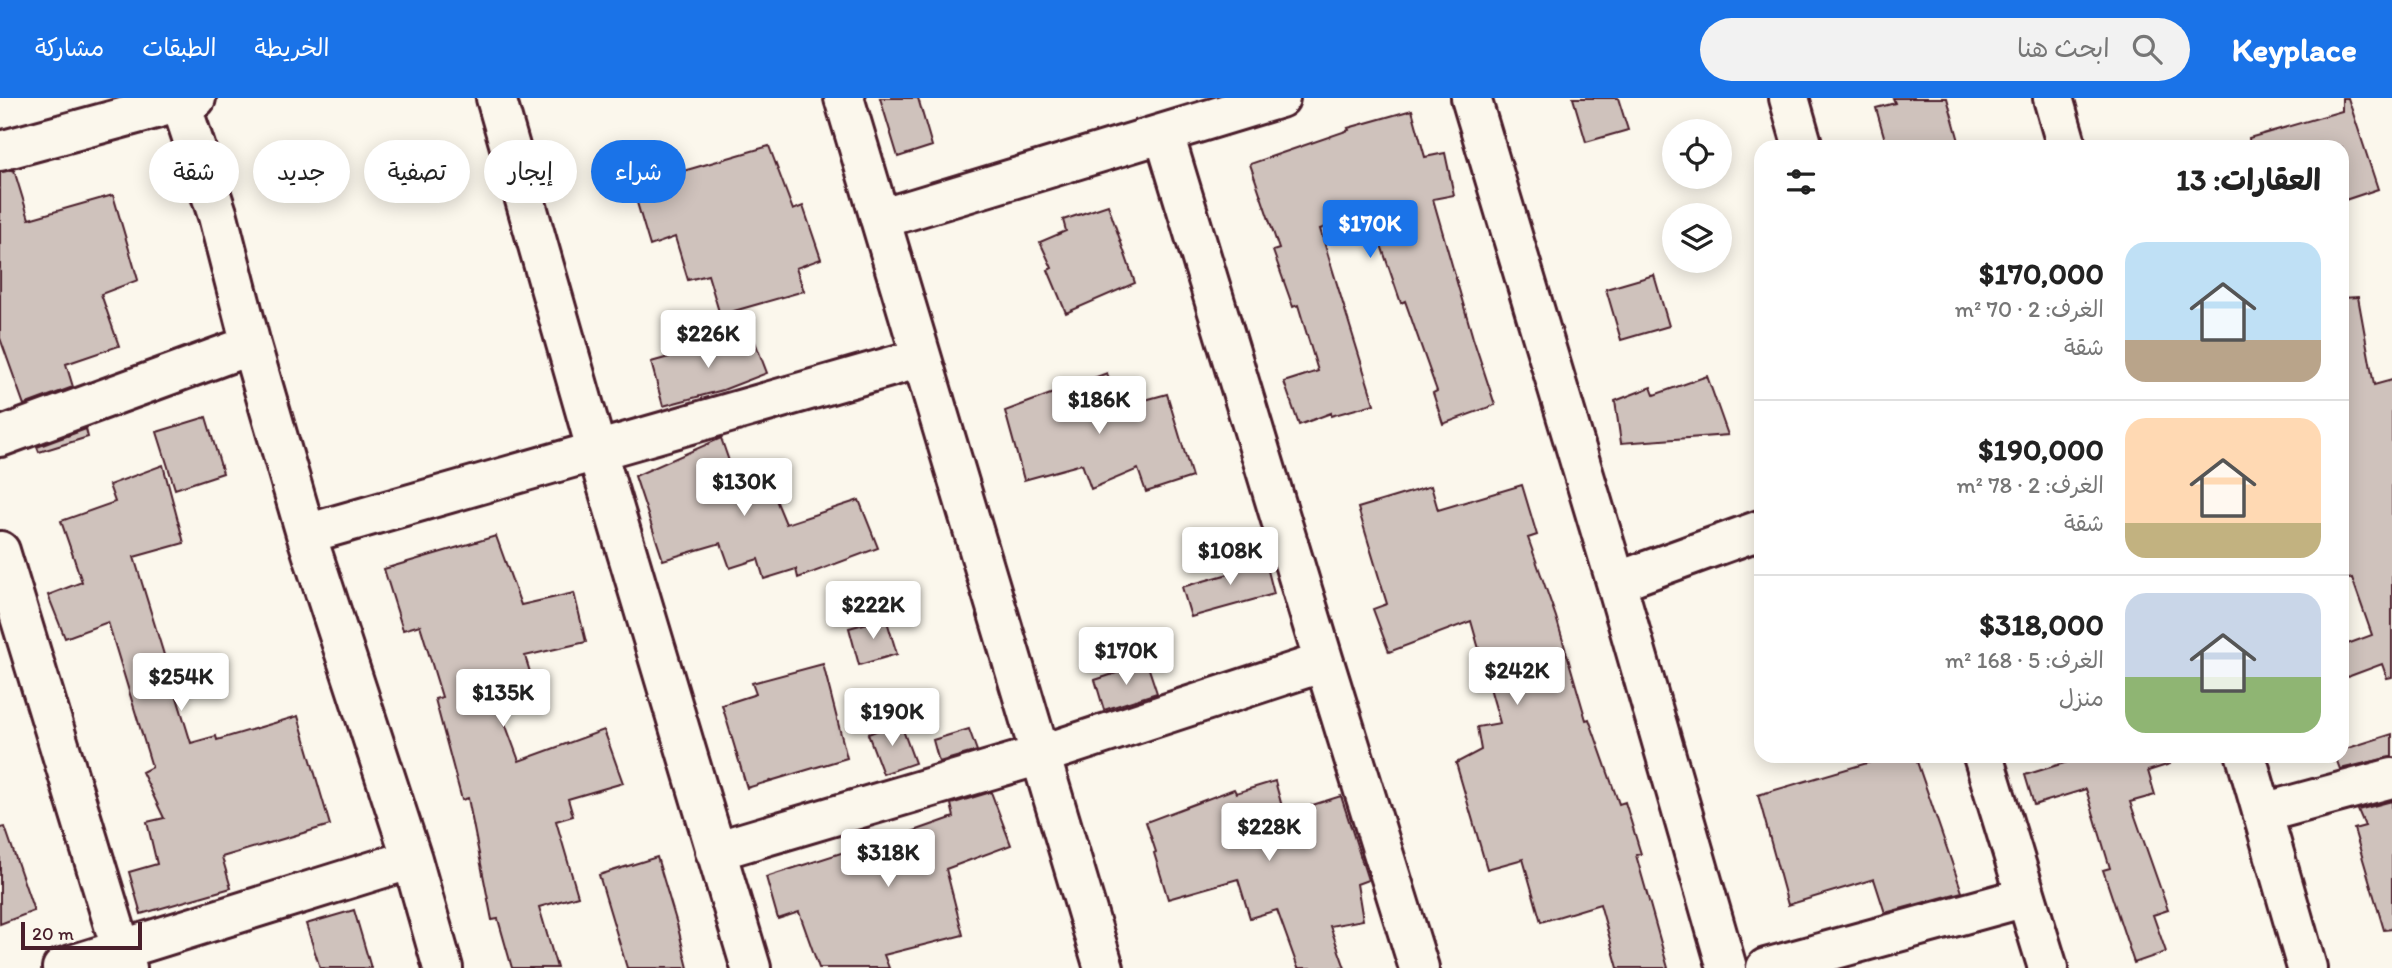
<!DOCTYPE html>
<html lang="ar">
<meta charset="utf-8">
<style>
:root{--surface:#fff;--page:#f2f2f2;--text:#222;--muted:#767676;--line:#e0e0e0;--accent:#1a73e8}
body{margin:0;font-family:Itim,"Playpen Sans Arabic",sans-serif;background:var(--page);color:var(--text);direction:rtl;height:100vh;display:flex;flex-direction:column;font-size:26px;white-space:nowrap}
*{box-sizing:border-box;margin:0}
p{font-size:23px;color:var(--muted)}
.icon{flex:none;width:38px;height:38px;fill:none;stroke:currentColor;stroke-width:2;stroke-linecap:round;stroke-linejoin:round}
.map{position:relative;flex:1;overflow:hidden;direction:ltr}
.details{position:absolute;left:1754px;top:42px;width:595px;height:623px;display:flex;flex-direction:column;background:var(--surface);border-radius:21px;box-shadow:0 4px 18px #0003;direction:rtl}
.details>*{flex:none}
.guide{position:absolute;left:21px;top:42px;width:665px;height:63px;direction:rtl;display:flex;gap:14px}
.controls{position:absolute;left:1662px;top:21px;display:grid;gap:14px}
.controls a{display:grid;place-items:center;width:70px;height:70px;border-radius:50%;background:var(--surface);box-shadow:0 4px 18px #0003;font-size:35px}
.scale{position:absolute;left:21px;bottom:18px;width:121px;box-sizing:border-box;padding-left:7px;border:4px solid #4a1f2b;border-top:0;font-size:19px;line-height:24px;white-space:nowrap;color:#4a1f2b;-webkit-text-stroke:5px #fbf7ec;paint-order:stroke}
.price{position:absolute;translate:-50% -60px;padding:0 16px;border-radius:7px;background:#fff;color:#222;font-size:23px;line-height:46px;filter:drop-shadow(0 2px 4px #0008)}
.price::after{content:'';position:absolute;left:50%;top:42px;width:21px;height:16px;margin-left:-10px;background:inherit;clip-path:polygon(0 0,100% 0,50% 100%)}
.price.active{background:var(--accent);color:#fff}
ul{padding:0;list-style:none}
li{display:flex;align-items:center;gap:21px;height:175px;padding:0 28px}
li+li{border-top:2px solid var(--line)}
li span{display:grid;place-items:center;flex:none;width:196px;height:140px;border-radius:21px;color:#555}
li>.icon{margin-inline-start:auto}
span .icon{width:84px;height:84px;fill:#fffc;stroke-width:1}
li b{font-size:30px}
h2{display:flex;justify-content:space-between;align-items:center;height:84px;padding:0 28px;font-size:30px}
.tag{padding:0 24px;border-radius:32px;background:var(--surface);box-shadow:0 4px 18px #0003;font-size:24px;line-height:63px}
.tag.active{background:var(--accent);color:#fff}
header{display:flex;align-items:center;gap:42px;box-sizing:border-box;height:98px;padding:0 35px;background:var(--accent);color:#fff}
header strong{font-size:33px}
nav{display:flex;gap:38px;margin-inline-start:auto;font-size:24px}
.search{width:490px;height:63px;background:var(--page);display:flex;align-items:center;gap:18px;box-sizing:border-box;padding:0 24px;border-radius:38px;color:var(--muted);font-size:26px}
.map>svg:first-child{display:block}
.building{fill:#cfc2bc;stroke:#4a1f2b;stroke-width:2}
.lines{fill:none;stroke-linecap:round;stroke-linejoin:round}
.minor-casing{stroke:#4a1f2b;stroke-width:44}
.minor{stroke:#fbf7ec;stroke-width:38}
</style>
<header>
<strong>Keyplace</strong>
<div class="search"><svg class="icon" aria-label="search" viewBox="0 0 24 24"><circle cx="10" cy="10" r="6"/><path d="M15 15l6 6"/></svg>ابحث هنا</div>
<nav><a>الخريطة</a><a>الطبقات</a><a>مشاركة</a></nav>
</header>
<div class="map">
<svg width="2392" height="870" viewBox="0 0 2392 870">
<rect width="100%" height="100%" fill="#fbf7ec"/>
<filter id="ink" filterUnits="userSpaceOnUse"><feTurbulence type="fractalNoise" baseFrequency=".0143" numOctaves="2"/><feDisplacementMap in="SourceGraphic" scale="14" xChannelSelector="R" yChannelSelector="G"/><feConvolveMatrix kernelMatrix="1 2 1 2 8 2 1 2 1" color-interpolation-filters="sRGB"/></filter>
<g filter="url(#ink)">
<path class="building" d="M880 0H918L932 48 898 59Z
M1573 0H1618L1628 32 1586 44Z
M1893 0H1947L1959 43 1938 49H1887L1876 10 1895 5Z
M2342 0H2348L2378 91 2342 103V49H2250L2249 40 2342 13Z
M1412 12 1425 59 1445 55 1454 97 1433 101 1473 240 1495 307 1443 326 1433 295 1437 293 1405 203 1401 205 1370 115 1320 131 1374 306 1331 318V315L1299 327 1284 284 1318 273 1298 207 1293 209 1273 153 1279 151 1250 66 1349 32 1348 30Z
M769 48 793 112 803 108 821 161 796 170 804 193 720 217 708 177 688 182 675 139 650 148 632 88Z
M14 72 29 121 113 97 138 182 101 196 119 248 66 266 73 289 24 307 0 240V74Z
M1108 107 1135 185 1066 215 1048 172 1052 170 1040 144 1066 133 1063 122Z
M1654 177 1669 228 1621 242 1606 191Z
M2358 199 2374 287 2392 282V579L2387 580 2382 566 2342 581V548L2372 537 2352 480 2342 483V200Z
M752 236 767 275 723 292 663 308 651 264Z
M1107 275 1119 309 1167 296 1192 379 1146 394 1138 371 1091 391 1082 366 1024 382 1005 313Z
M1707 278 1728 337 1621 345 1615 303 1651 289 1654 297Z
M206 319 223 375 175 391 157 334Z
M86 331 88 339 39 354 37 349Z
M721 340 739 392 767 380 786 426 859 402 878 450 798 480 796 471 764 481 758 461 730 470 721 445 663 462 635 378Z
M163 367 184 445 134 459 191 645 216 638 217 642 298 618 330 727 222 759 231 790 141 816 129 774 157 766 147 724 164 720 142 674 152 669 108 524 65 540 48 497 82 484 61 423 115 404 109 387Z
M1522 387 1537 437 1528 440 1556 519 1586 622 1589 621 1619 706 1625 704 1641 756 1636 757 1668 870H1618L1600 806 1541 824 1523 761 1487 771 1456 665 1481 652 1477 629 1500 625 1471 523 1389 554 1373 511 1387 506 1358 410 1431 388 1438 412Z
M496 438 521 507 574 495 586 544 525 558 535 590 496 601 519 663 604 632 623 685 568 701 573 718 556 723 578 798 539 809 557 870H512L498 821 492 822 468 700 462 702 435 601 442 599 420 527 403 532 384 471Z
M1264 457 1274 496 1191 519 1182 489 1232 475 1229 466Z
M886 520 897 556 859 567 849 530Z
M1147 565 1157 595 1104 612 1095 582Z
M823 566 847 660 747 690 722 607 756 596 752 585Z
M900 624 915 665 883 676 868 636Z
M969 631 977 653 939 664 933 642Z
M2392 636V659L2340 671 2335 658H2342V652Z
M1891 658H1915L1962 794 1885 815 1874 781 1788 807 1758 697Z
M2076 658H2169L2170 666 2148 673 2155 697 2130 704 2168 812 2153 817 2166 854 2134 865 2103 772 2110 770 2086 691 2034 707 2025 677 2077 661Z
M1275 683 1284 716 1341 698 1368 782 1357 786 1363 822 1330 828 1345 870H1298L1277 812 1250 820 1238 781 1168 801 1154 755 1156 754 1146 724 1234 691 1236 695Z
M991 694 1011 747 946 771 963 837 884 857 889 870H819L799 814 778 821 766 779 869 746V749L954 719 951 706Z
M2392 703V831L2384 832 2354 731 2365 728 2358 712Z
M5 729 34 813 0 826V730Z
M657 759 677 826 688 870H627L599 777Z
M354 812 371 870H320L306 826Z"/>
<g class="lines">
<g class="minor-casing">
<path id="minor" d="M179 0 218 118 251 247 306 436 412 761 443 870
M496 0 597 354 751 870
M844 0 1104 870
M1471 0 1616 484 1727 870
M1789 0 1803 49
M2053 0 2067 49
M1164 36 1324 564 1419 870
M0 53 196 0
M880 121 1280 0
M0 339 251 247
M306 436 921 260
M0 453 127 870
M1616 484 1760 432
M1983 658 2048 870
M2246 658 2307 870
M2263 715 2392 680
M715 753 1040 657 1324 564
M62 870 412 761
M1766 870 2026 799"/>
</g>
<use href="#minor" class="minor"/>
</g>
</g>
</svg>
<div class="controls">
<a><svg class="icon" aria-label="locate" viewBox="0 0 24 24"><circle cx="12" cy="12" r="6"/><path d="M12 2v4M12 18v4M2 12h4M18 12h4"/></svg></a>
<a><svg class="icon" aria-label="layers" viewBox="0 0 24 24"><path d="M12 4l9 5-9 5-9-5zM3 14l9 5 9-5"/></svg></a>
</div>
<div class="scale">20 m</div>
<b class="price active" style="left:1370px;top:162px">$170K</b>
<b class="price" style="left:708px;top:272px">$226K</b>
<b class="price" style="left:1099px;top:338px">$186K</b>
<b class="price" style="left:744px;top:420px">$130K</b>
<b class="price" style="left:1230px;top:489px">$108K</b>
<b class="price" style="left:873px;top:543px">$222K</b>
<b class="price" style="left:1126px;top:589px">$170K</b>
<b class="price" style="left:1517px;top:609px">$242K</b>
<b class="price" style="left:181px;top:615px">$254K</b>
<b class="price" style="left:503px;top:631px">$135K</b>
<b class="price" style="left:892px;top:650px">$190K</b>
<b class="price" style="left:1269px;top:765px">$228K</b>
<b class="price" style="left:888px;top:791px">$318K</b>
<div class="guide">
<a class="tag active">شراء</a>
<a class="tag">إيجار</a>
<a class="tag">تصفية</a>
<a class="tag">جديد</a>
<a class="tag">شقة</a>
</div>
<section class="details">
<h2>العقارات: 13<svg class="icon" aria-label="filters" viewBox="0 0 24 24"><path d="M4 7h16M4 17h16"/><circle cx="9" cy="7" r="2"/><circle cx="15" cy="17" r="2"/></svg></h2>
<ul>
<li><span style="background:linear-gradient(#bfe0f5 70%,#b9a48a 0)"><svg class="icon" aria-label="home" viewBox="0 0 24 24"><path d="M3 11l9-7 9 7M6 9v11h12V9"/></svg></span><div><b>$170,000</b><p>الغرف: 2 · 70 m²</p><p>شقة</p></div></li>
<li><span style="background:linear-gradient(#ffd9b3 75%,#c2b280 0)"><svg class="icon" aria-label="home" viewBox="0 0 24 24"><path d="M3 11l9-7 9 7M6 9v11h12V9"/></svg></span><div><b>$190,000</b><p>الغرف: 2 · 78 m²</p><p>شقة</p></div></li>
<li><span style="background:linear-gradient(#c9d6e8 60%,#8fb573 0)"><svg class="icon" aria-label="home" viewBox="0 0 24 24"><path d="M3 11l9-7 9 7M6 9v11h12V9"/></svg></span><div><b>$318,000</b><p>الغرف: 5 · 168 m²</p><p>منزل</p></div></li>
</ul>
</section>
</div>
